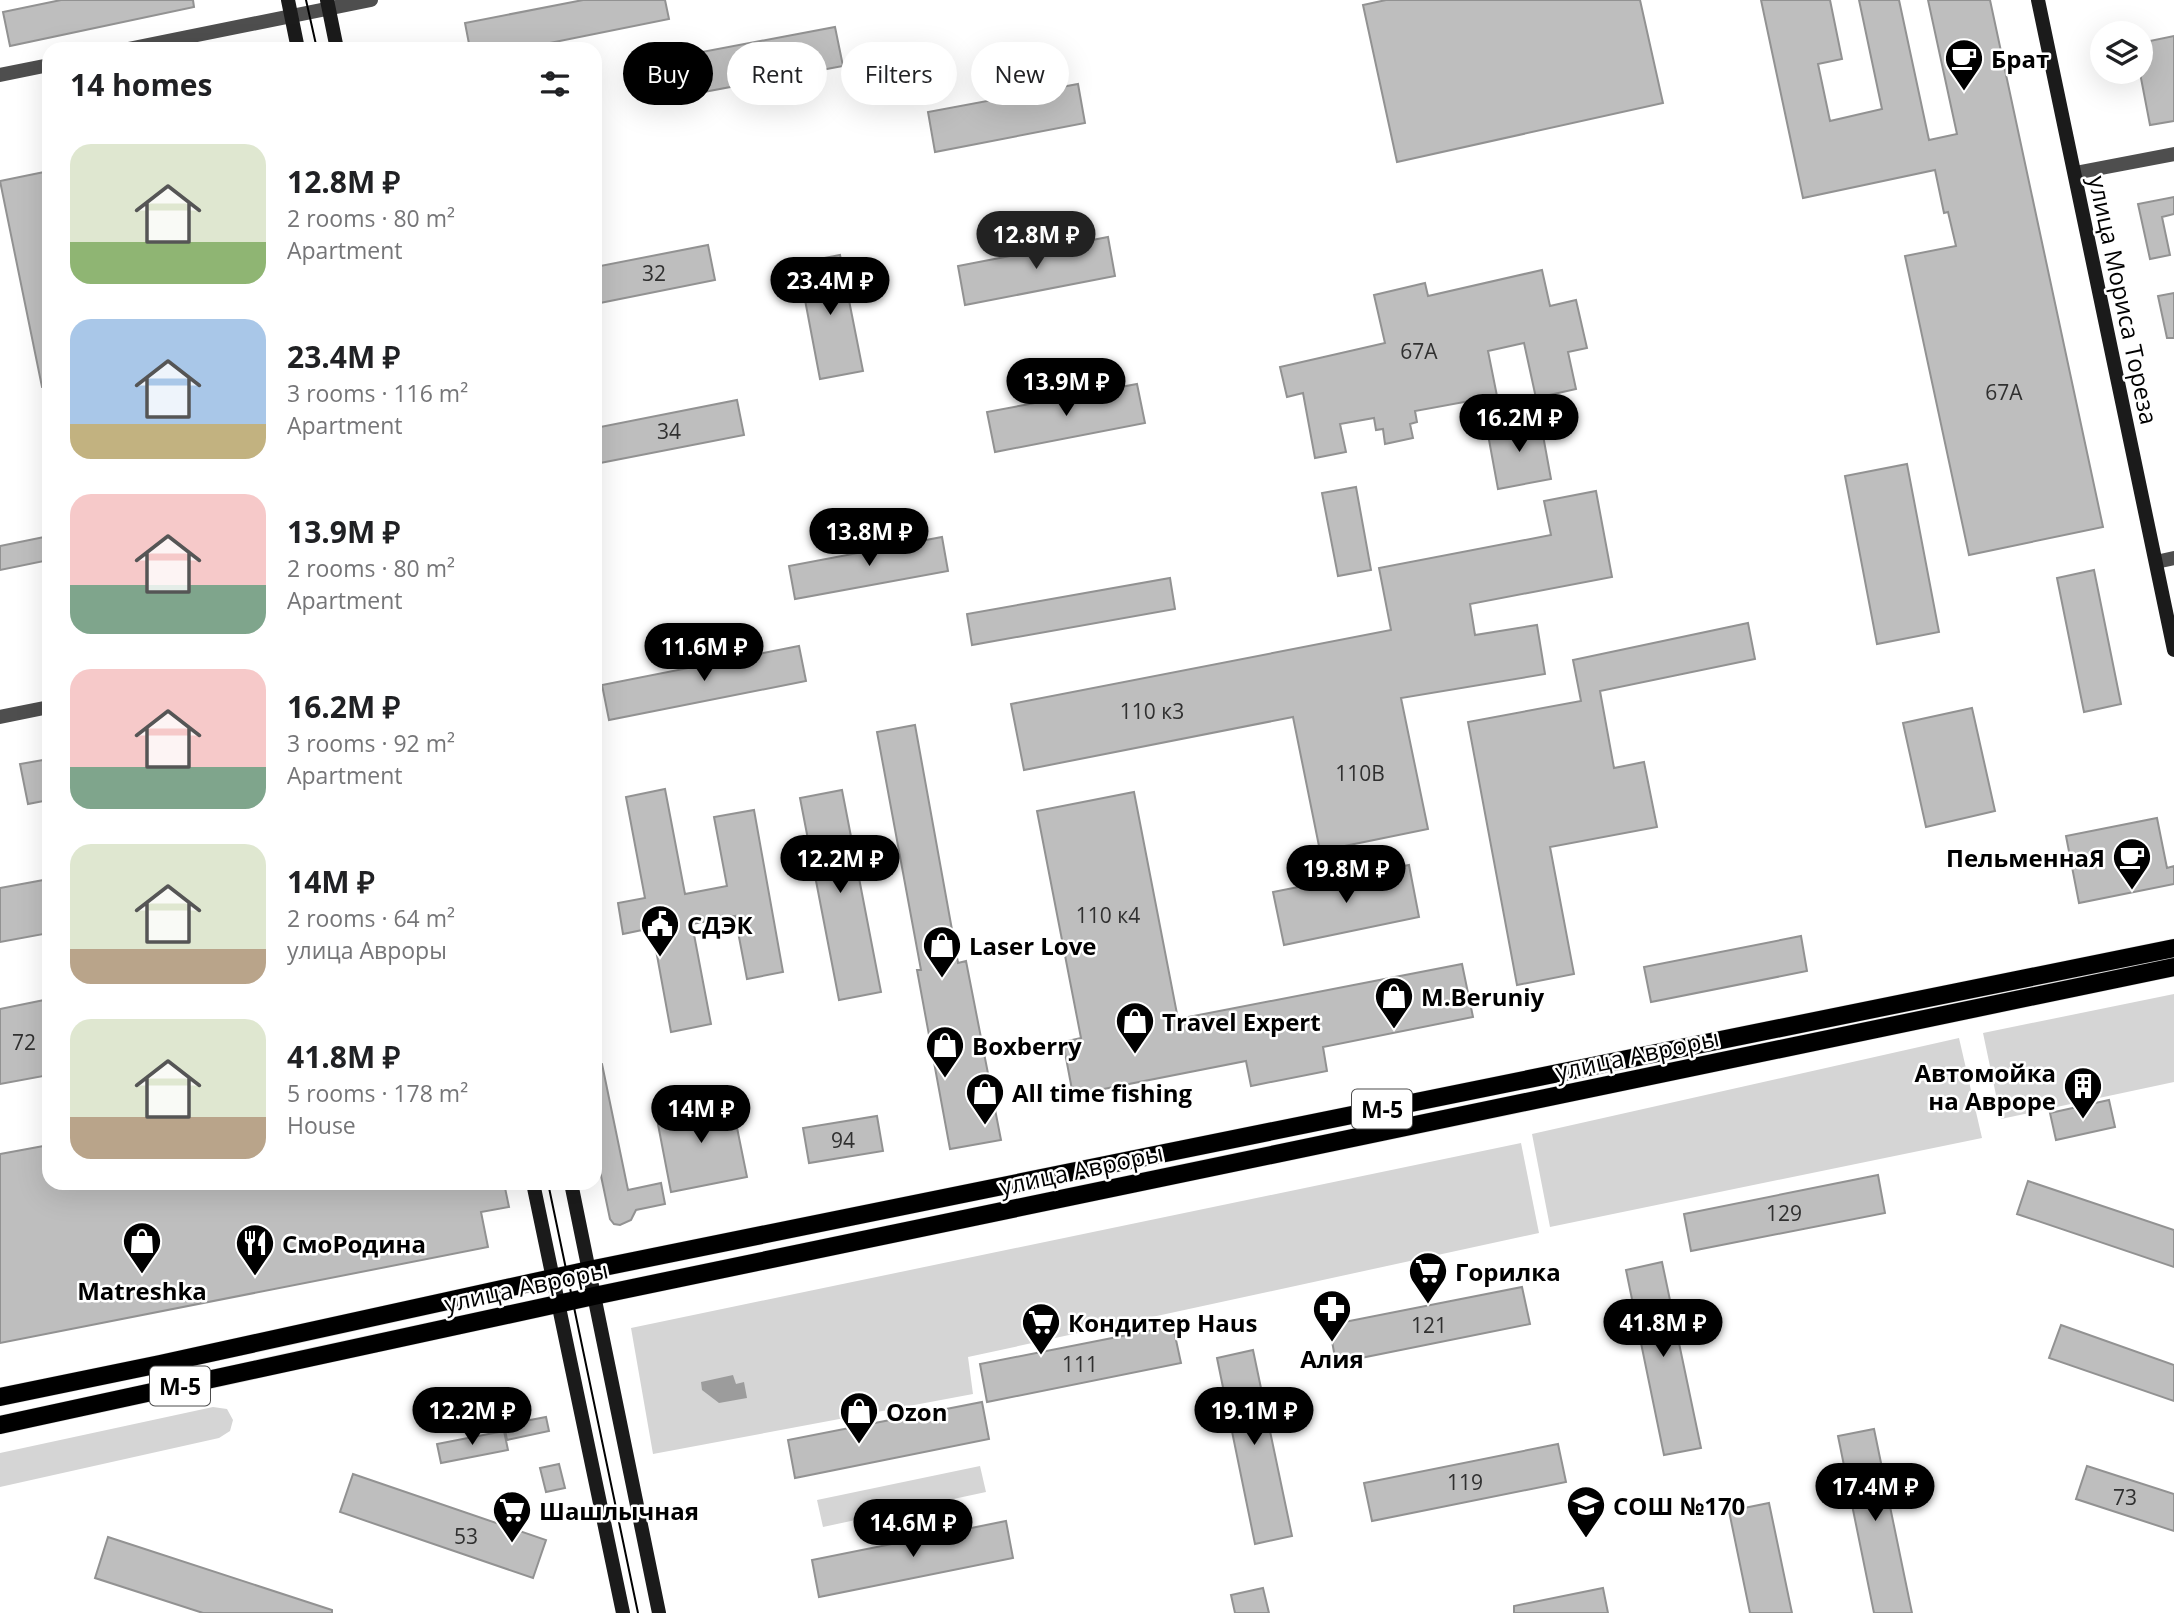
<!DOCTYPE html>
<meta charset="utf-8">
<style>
:root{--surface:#fff;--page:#f6f6f6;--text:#202124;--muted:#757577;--accent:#000}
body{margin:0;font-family:"Open Sans",sans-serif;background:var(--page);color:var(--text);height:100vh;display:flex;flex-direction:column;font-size:26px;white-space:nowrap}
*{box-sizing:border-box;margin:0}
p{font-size:23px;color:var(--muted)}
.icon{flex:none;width:38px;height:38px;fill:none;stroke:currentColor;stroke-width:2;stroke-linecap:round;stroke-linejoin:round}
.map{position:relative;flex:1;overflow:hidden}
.side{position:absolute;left:42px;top:42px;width:560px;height:1148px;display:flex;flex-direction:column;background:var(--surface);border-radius:21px;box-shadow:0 7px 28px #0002}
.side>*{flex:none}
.banner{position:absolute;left:623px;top:42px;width:665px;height:63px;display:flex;gap:14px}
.controls{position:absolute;left:2090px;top:21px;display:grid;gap:14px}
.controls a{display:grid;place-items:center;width:63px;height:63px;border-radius:50%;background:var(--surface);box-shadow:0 7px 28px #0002;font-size:35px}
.price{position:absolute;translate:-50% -60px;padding:0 16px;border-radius:24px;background:var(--accent);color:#fff;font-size:23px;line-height:46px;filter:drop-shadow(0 2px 4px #0008)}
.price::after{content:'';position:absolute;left:50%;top:42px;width:21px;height:16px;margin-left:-10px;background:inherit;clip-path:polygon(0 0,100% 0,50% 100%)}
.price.selected{background:#222;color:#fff}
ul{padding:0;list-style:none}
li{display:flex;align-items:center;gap:21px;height:175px;padding:0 28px}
li span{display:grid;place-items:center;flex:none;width:196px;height:140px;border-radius:21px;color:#555}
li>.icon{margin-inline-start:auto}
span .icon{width:84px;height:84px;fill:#fffc;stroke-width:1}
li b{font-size:30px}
h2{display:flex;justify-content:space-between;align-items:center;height:84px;padding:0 28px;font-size:30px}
.chip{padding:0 24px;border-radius:32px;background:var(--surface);box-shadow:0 7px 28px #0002;font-size:24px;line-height:63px}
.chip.selected{background:var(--accent);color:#fff}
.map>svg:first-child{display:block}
.green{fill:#d5d5d5}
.water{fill:#9c9c9c}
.building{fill:#bebebe;stroke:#929292;stroke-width:2}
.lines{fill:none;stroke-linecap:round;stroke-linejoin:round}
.primary-casing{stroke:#dbdbdb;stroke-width:19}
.minor{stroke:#4e4e4e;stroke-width:14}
.tertiary{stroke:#4e4e4e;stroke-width:14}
.secondary{stroke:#1b1b1b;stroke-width:14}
.primary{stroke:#000;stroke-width:18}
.tram{stroke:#000;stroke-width:2}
.labels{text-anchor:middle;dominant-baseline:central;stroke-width:5;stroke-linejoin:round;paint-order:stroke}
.number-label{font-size:21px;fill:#303030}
.shield{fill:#fff;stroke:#4c4c4c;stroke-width:2}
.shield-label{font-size:23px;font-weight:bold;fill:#000}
.poi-label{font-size:24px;font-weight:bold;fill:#000;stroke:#fff;text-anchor:start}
.street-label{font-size:24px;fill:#000;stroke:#fff}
</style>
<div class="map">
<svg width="2174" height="1613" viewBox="0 0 2174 1613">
<rect width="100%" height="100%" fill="#fff"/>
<path class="green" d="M2174 994V1082L2001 1119 1983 1033Z
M1959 1038 1982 1138 1550 1227 1532 1134Z
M1521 1143 1539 1233 968 1357 973 1394 653 1454 631 1328Z
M213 1407 227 1409 233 1420 230 1431 219 1438 0 1487V1453Z
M980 1466 986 1492 823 1527 817 1500Z"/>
<path class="water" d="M733 1375 736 1384 744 1382 747 1398 719 1403 702 1390 701 1382Z"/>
<path class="building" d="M61 0H193L194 7 10 46 3 12Z
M583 0H665L669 19 520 49H470L465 23Z
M1386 0H1640L1663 103 1397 162 1363 5Z
M1761 0H1830L1842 59 1818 64 1830 121 1882 109 1859 0H1899L1929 140 1957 134 1928 0H1990L2103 527 1969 555 1905 256 1956 246 1948 212 1944 213 1935 170 1803 198Z
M835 27 843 66 693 94 686 55Z
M2174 36V121L2150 125 2140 73V43Z
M1078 84 1085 123 935 152 928 112Z
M49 171V386L42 387 0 181Z
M2174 197V214L2162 217 2170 255 2150 259 2138 204Z
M1108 237 1115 276 965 305 958 266Z
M708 245 715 280 595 304V267Z
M840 255 863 371 820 379 798 263Z
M1542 270 1550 306 1576 300 1587 348 1568 352 1576 389 1536 398 1524 343 1488 351 1497 396 1415 411 1417 422 1410 424 1413 438 1385 444 1383 429 1376 430 1374 418 1340 424 1346 452 1315 458 1303 393 1287 397 1280 367 1385 343 1374 295 1425 283 1428 296Z
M2174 293V338H2167L2158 296Z
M1137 384 1145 423 995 452 987 412Z
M737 400 744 435 595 464V428Z
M1540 419 1551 479 1498 489 1487 429Z
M1907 464 1939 632 1877 644 1845 476Z
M1356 487 1371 570 1338 576 1322 493Z
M1596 491 1612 577 1470 604 1475 635 1537 625 1545 674 1401 698 1428 829 1320 851 1293 717 1024 770 1011 704 1391 630 1379 568 1551 535 1544 501Z
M49 536V560L0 570V546Z
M942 537 948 571 795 599 789 566Z
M2094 570 2121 704 2084 712 2057 578Z
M1170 578 1175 609 972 645 967 614Z
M1748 623 1755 659 1600 691 1614 768 1644 762 1657 827 1550 847 1574 974 1517 985 1468 722 1581 701 1573 660Z
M799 646 806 681 609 720 602 685Z
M1972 708 1995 811 1926 827 1903 723Z
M915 725 958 963 966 961 1001 1140 950 1149 917 970H921L877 732Z
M49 759V800L28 804 20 764Z
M665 789 685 894 727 886 714 817 754 810 783 972 747 979 735 916 692 924 711 1024 671 1032 652 928 623 934 618 903 645 898 626 797Z
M842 790 881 992 839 1000 800 798Z
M1134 792 1178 1019 1462 964 1473 1017 1323 1047 1327 1071 1251 1086 1246 1061 1073 1095 1063 1042 1081 1038 1037 811Z
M2157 818 2167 868 2174 866V884L2079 903 2066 836Z
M1409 865 1419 917 1284 945 1273 892Z
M49 879V933L0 942V888Z
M1801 936 1807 971 1651 1002 1644 967Z
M49 999V1075L0 1084V1009Z
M602 1064 628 1190 661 1183 665 1204 636 1210 631 1220 620 1225 614 1224 610 1219 595 1147V1065Z
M731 1098 747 1177 671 1192 656 1114Z
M2109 1100 2115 1127 2056 1140 2050 1113Z
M877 1116 883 1151 809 1163 803 1128Z
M49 1145V1183H504L509 1207 481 1212 488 1247 0 1343V1154Z
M1878 1175 1885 1213 1691 1251 1684 1214Z
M2028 1181 2174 1230V1267L2017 1214Z
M1662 1262 1701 1448 1664 1455 1626 1270Z
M1522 1287 1530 1324 1336 1363 1329 1325Z
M2061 1325 2174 1365V1401L2049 1358Z
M1173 1326 1181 1363 987 1402 980 1364Z
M1253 1350 1292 1536 1255 1544 1217 1358Z
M982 1402 989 1439 795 1478 788 1440Z
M546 1417 549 1431 507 1440 504 1425Z
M1874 1429 1912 1613H1874L1838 1436Z
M504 1431 508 1450 441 1463 437 1444Z
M1558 1444 1566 1482 1372 1521 1364 1483Z
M559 1464 565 1488 546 1492 540 1468Z
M2087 1466 2174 1494V1531L2076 1499Z
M353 1474 546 1540 533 1578 340 1512Z
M1769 1503 1792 1613H1750L1729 1511Z
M1006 1521 1013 1558 819 1597 812 1560Z
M108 1537 332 1610V1613H203L95 1578Z
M1263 1588 1269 1613H1235L1231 1595Z
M1603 1588 1608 1613H1514V1606Z"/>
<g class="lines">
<g class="primary-casing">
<path id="primary" d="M0 1397 160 1364 589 1270 2174 948
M0 1425 594 1296 2174 967"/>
</g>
<path class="minor" d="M2075 173 2174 154
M2156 562 2174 558
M0 717 49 707"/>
<path class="tertiary" d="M128 49 371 0
M0 75 49 65"/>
<path class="secondary" d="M288 0 298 49
M327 0 337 49
M2038 0 2174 650
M533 1183 623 1613
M571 1183 659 1613"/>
<use href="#primary" class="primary"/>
<path class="tram" d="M306 0 317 49
M548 1183 638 1613"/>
</g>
<defs>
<g id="cafe-pin" transform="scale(2.0125)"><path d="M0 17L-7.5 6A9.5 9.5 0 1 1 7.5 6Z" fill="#000" stroke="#fff"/><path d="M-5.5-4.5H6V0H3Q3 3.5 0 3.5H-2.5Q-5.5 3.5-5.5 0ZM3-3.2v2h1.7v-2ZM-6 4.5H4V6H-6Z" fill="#fff"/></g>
<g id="civic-pin" transform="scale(2.0125)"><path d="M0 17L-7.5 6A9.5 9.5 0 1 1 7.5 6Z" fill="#000" stroke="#fff"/><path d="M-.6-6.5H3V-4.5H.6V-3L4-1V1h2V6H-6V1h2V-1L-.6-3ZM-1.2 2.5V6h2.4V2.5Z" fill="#fff"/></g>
<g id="shop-pin" transform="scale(2.0125)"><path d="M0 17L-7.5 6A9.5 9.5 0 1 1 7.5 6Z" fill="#000" stroke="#fff"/><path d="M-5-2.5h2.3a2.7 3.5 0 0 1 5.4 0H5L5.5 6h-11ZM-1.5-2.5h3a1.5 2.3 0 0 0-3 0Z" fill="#fff"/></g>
<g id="building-pin" transform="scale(2.0125)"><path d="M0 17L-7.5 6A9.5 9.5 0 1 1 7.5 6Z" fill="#000" stroke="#fff"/><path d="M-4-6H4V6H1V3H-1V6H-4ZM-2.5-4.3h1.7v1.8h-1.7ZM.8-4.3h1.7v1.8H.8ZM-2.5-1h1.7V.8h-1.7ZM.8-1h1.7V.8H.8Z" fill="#fff"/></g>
<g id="restaurant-pin" transform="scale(2.0125)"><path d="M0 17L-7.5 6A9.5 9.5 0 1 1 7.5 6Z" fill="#000" stroke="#fff"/><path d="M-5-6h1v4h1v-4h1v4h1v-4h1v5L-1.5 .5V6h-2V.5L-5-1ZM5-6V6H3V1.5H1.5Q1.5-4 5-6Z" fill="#fff"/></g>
<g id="supermarket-pin" transform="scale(2.0125)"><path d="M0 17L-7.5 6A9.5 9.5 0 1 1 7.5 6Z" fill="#000" stroke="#fff"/><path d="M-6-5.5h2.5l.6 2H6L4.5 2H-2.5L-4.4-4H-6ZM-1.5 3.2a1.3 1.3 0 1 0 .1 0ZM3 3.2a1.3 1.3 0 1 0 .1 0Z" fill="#fff"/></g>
<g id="pharmacy-pin" transform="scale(2.0125)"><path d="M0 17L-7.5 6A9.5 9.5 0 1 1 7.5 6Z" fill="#000" stroke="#fff"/><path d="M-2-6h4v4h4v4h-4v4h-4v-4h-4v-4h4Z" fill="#fff"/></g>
<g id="school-pin" transform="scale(2.0125)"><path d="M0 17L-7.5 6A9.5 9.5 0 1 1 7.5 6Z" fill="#000" stroke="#fff"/><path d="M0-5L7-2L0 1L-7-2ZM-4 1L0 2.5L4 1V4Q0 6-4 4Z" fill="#fff"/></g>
</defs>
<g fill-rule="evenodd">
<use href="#cafe-pin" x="1964" y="58"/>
<use href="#cafe-pin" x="2132" y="857"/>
<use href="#civic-pin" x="660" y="924"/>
<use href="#shop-pin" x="942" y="945"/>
<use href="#shop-pin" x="1394" y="996"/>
<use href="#shop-pin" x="1135" y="1021"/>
<use href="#shop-pin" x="945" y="1045"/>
<use href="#building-pin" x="2083" y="1086"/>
<use href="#shop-pin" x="985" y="1092"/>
<use href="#shop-pin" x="142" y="1241"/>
<use href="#restaurant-pin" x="255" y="1243"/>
<use href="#supermarket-pin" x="1428" y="1271"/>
<use href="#pharmacy-pin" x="1332" y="1309"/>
<use href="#supermarket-pin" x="1041" y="1322"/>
<use href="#shop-pin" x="859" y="1411"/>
<use href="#school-pin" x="1586" y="1505"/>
<use href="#supermarket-pin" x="512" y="1510"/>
</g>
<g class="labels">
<g class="number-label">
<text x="654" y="273">32</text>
<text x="1419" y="351">67А</text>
<text x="2004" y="392">67А</text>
<text x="669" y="431">34</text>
<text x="1152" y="711">110 к3</text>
<text x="1360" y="773">110В</text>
<text x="1108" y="915">110 к4</text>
<text x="24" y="1042">72</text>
<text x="843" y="1140">94</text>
<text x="1784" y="1213">129</text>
<text x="1429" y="1325">121</text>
<text x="1080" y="1364">111</text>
<text x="1465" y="1482">119</text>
<text x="2125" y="1497">73</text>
<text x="466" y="1536">53</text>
</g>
<g class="shield">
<rect x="1352" y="1089.5" width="60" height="39" rx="5"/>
<rect x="150" y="1366.5" width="60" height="39" rx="5"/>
</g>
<g class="shield-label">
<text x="1382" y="1109">М-5</text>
<text x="180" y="1386">М-5</text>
</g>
<g class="poi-label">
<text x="1991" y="58">Брат</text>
<text x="2105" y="857" text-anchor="end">ПельменнаЯ</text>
<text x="687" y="924">СДЭК</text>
<text x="969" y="945">Laser Love</text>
<text x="1421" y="996">M.Beruniy</text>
<text x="1162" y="1021">Travel Expert</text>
<text x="972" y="1045">Boxberry</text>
<text x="2056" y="1072" text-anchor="end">Автомойка<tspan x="2056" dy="28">на Авроре</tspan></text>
<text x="1012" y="1092">All time fishing</text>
<text x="282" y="1243">СмоРодина</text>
<text x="1455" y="1271">Горилка</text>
<text x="142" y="1290" text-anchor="middle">Matreshka</text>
<text x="1068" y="1322">Кондитер Haus</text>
<text x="1332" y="1358" text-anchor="middle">Алия</text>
<text x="886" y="1411">Ozon</text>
<text x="1613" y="1505">СОШ №170</text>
<text x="539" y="1510">Шашлычная</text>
</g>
<g class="street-label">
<text transform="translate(2124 300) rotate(78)">улица Мориса Тореза</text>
<text transform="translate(1637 1054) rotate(-12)">улица Авроры</text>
<text transform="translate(1081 1169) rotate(-12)">улица Авроры</text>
<text transform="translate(526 1286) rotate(-12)">улица Авроры</text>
</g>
</g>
</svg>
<div class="controls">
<a><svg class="icon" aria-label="layers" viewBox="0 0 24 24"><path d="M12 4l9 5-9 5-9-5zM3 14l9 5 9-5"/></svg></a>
</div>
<b class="price selected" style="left:1036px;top:271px">12.8M ₽</b>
<b class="price" style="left:830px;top:317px">23.4M ₽</b>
<b class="price" style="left:1066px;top:418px">13.9M ₽</b>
<b class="price" style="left:1519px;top:454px">16.2M ₽</b>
<b class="price" style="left:869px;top:568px">13.8M ₽</b>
<b class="price" style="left:704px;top:683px">11.6M ₽</b>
<b class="price" style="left:840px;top:895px">12.2M ₽</b>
<b class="price" style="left:1346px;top:905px">19.8M ₽</b>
<b class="price" style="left:701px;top:1145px">14M ₽</b>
<b class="price" style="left:1663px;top:1359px">41.8M ₽</b>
<b class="price" style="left:472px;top:1447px">12.2M ₽</b>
<b class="price" style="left:1254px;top:1447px">19.1M ₽</b>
<b class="price" style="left:1875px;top:1523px">17.4M ₽</b>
<b class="price" style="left:913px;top:1559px">14.6M ₽</b>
<div class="banner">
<a class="chip selected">Buy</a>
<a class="chip">Rent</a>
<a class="chip">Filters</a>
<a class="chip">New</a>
</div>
<section class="side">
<h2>14 homes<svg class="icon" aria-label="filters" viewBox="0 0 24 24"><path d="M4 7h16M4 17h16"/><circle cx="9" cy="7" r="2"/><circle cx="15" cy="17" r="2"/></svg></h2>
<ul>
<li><span style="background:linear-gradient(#dfe7d0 70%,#8fb573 0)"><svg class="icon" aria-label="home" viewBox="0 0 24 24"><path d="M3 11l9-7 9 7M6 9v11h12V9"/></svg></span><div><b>12.8M ₽</b><p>2 rooms · 80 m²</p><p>Apartment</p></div></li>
<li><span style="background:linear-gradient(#a9c7e8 75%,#c2b280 0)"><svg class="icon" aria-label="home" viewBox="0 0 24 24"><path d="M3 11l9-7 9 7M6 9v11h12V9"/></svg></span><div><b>23.4M ₽</b><p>3 rooms · 116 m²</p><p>Apartment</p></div></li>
<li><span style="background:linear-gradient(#f6c9c9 65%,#7fa58c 0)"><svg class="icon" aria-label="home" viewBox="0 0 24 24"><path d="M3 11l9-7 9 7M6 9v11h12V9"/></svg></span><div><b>13.9M ₽</b><p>2 rooms · 80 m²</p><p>Apartment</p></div></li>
<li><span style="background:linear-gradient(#f6c9c9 70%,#7fa58c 0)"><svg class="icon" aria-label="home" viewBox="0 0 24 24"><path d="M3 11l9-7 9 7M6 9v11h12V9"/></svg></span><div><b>16.2M ₽</b><p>3 rooms · 92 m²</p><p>Apartment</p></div></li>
<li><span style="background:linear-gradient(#dfe7d0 75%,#b9a48a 0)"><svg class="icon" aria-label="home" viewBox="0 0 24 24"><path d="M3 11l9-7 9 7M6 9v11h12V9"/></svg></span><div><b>14M ₽</b><p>2 rooms · 64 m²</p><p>улица Авроры</p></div></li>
<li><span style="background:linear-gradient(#dfe7d0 70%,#b9a48a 0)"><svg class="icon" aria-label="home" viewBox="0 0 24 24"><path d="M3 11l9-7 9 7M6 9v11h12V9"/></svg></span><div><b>41.8M ₽</b><p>5 rooms · 178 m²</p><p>House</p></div></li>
</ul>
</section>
</div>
